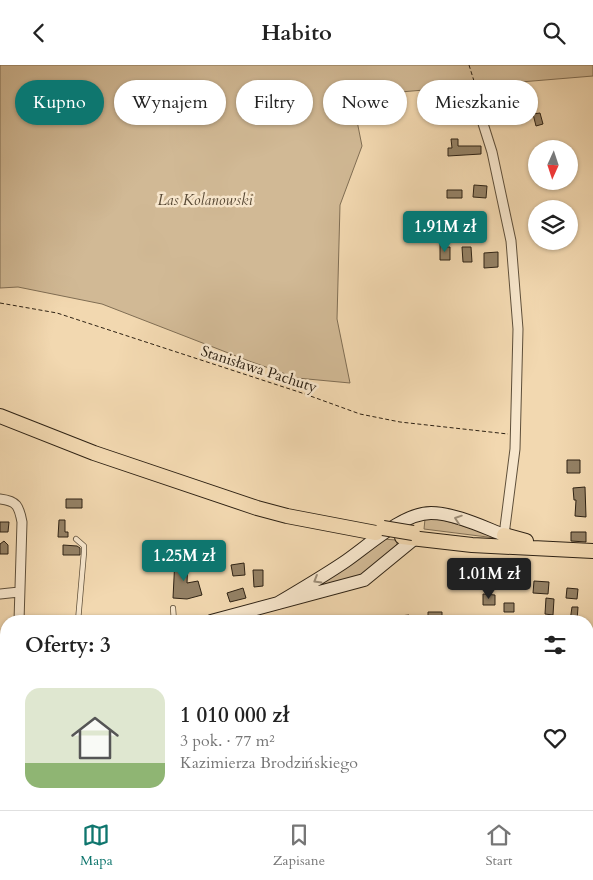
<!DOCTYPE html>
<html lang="pl">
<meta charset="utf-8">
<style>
:root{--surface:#fff;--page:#f2f2f2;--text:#222;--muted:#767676;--line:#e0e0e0;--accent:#0f766e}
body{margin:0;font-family:Cardo,serif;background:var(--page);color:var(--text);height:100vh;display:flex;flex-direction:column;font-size:19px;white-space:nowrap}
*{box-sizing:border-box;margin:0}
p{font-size:16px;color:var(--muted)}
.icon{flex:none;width:28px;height:28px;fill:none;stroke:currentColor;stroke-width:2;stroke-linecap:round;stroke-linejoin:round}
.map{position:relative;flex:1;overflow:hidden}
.sheet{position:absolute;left:0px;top:550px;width:594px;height:195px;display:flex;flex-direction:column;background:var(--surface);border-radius:20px 20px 0 0;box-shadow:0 1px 4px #0004}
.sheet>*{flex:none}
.guide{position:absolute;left:15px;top:15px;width:564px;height:45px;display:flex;gap:10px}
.needle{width:32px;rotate:183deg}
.controls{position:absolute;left:528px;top:75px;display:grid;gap:10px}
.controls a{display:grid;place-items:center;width:50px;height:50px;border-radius:50%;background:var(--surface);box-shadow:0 1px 4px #0004;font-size:25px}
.price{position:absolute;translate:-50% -42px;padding:0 11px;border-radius:5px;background:var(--accent);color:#fff;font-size:16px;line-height:32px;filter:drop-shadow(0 1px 2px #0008)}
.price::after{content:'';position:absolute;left:50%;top:30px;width:15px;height:11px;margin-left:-8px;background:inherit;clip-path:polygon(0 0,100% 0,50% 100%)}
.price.selected{background:#222;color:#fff}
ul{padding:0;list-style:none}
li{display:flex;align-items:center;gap:15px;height:125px;padding:0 25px}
li span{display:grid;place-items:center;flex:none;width:140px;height:100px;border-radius:15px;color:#555}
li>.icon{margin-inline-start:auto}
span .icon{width:60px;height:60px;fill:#fffc;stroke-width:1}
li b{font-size:21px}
h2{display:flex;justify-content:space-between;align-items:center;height:60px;padding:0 25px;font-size:21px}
.chip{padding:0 18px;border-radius:22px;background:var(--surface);box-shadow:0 1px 4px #0004;font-size:18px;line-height:45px}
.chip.selected{background:var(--accent);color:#fff}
header{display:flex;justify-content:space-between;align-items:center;height:65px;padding:0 25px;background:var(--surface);font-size:22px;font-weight:700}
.menu{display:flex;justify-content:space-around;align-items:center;height:70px;border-top:1px solid var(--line);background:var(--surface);font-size:14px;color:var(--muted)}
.menu a{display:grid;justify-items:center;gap:2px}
.menu .selected{color:var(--accent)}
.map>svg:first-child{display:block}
.green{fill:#d1b995;stroke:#806e54}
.building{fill:#948165;stroke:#2e2214}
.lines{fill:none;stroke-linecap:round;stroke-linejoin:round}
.service-casing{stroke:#5f503b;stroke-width:6}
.minor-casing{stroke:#5f503b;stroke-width:11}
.secondary-casing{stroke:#2e2214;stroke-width:14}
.primary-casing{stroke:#2e2214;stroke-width:16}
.path{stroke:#2e2214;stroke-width:1;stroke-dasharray:4 2.5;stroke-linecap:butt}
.service{stroke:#f7e6cc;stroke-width:4.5}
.minor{stroke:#f7e6cc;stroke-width:9}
.secondary{stroke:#f7e6cc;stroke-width:12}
.primary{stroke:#f2d8b0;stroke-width:14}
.primary-bridge-casing{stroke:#2e2214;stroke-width:16;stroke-linecap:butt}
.primary-bridge{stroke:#f2d8b0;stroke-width:14}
.oneway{stroke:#9d8e79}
.labels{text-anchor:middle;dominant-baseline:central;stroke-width:5;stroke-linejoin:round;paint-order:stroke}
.park-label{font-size:15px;font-style:italic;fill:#574834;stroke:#f7e6cc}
.street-label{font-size:15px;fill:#2e2214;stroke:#f7e6cc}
</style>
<header><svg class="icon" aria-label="back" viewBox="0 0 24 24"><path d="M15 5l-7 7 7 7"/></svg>Habito<svg class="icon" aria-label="search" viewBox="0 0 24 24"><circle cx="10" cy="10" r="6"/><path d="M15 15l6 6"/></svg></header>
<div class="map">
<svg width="593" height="745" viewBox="0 0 593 745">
<rect width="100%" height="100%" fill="#f2d8b0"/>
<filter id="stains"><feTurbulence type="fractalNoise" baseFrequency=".004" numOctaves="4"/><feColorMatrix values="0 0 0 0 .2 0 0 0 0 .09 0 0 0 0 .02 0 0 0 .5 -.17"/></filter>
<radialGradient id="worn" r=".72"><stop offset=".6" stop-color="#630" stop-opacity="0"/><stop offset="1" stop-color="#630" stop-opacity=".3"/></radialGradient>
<path class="green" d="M0 0H593V11L352 31 362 81 340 140 337 254 350 318 297 313 249 296 102 239 18 222 0 223Z
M436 453 511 475 424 464 425 454Z
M383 474 396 475 397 479 392 485 361 510 306 527Z"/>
<path class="building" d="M532 34 534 41 525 43 523 36Z
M540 48 543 59 536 61 533 49Z
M451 74H458V81H481V89L448 91V83H452Z
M474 120 487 121 486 133 473 132Z
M447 125H462V133H447Z
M440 178 445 182H450V195H440Z
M462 182H471L472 197H463Z
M498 187V202L484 203V188Z
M567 395H580V408H567Z
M585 422 586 452 575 451 576 435H574L573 423Z
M66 434H82V443H66Z
M59 455H65V467H68V472H58Z
M0 457H9L8 467H0Z
M571 467H586V477L571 476Z
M4 476 8 480V489H0V479Z
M63 480 77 481 80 483V490H63Z
M175 493 188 494 187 518 198 516 202 530 187 534 173 533Z
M244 498 245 510 233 511 231 500Z
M253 505H263V521L254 522Z
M534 516 549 517 548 529 533 528Z
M243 523 246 533 230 537 227 528Z
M567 523 578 524 577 534 566 533Z
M483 529 495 530V540H483Z
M546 533 554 534 553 550 545 549Z
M504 538H514V547H504Z
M572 542H578L577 556H570Z
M428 547H442V556H428Z
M409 550V556H390V552Z
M309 739H320L321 745H309Z"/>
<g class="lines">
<g class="service-casing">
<path id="service" d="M76 474 84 481V487L78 556
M173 543 174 556"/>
</g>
<g class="minor-casing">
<path id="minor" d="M474 30 492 87 511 176 518 264 515 384 504 470
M0 434C17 436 19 441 22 457L19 556
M0 529 19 527
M588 730 593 731
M347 739 361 745
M161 745 187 739
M467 745 485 739"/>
</g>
<g class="secondary-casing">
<path id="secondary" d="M278 538C300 525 322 512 343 498 367 482 402 448 431 448 454 448 483 462 504 470
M211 556 364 515 414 474
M0 622 6 619"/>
</g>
<g class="primary-casing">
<path id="primary" d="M0 351 94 388 257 443 287 451 376 468
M504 470 526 476
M402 472 472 480 593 486"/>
</g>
<path class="path" d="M469 0 474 16V22
M0 238 57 248 302 328 360 349 400 357 508 369"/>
<use href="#service" class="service"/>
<use href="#minor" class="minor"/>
<use href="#secondary" class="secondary"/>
<use href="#primary" class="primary"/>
<g class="primary-bridge-casing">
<path id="primary-bridge" d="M383 463 413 468"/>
</g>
<use href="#primary-bridge" class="primary-bridge"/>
</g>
<defs><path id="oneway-chevron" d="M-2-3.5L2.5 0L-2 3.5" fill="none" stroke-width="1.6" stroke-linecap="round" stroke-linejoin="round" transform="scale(1.25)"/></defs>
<g class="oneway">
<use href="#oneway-chevron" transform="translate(458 454) rotate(-161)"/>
<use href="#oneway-chevron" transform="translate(317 515) rotate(149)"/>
</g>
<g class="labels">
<g class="park-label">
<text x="205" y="135">Las Kolanowski</text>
</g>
<g class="street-label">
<text transform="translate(259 304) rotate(18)">Stanisława Pachuty</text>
</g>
</g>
<rect width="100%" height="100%" filter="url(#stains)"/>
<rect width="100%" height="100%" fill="url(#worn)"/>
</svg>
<div class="controls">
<a><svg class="needle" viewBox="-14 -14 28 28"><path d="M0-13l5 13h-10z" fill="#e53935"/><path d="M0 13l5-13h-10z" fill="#767676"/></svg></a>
<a><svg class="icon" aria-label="layers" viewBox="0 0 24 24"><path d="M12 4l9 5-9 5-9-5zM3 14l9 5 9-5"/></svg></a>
</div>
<b class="price" style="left:445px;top:188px">1.91M zł</b>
<b class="price" style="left:184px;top:517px">1.25M zł</b>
<b class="price selected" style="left:489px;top:535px">1.01M zł</b>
<div class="guide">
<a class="chip selected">Kupno</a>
<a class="chip">Wynajem</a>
<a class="chip">Filtry</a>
<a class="chip">Nowe</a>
<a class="chip">Mieszkanie</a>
</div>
<section class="sheet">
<h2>Oferty: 3<svg class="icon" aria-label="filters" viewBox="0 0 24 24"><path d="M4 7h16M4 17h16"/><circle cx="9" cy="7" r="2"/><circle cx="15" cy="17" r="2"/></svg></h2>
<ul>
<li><span style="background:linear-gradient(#dfe7d0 75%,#8fb573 0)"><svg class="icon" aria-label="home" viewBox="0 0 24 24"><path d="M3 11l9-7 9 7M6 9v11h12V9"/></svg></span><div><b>1 010 000 zł</b><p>3 pok. · 77 m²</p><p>Kazimierza Brodzińskiego</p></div><svg class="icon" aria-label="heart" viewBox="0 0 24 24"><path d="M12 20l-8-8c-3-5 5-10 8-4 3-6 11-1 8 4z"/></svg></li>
</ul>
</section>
</div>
<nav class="menu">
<a class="selected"><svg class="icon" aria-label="map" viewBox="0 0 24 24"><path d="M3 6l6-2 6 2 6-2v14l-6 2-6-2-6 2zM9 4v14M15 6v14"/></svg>Mapa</a>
<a><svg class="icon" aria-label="saved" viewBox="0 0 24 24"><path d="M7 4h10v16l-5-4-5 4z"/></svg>Zapisane</a>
<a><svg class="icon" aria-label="home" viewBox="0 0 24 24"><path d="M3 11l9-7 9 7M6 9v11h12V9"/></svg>Start</a>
</nav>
